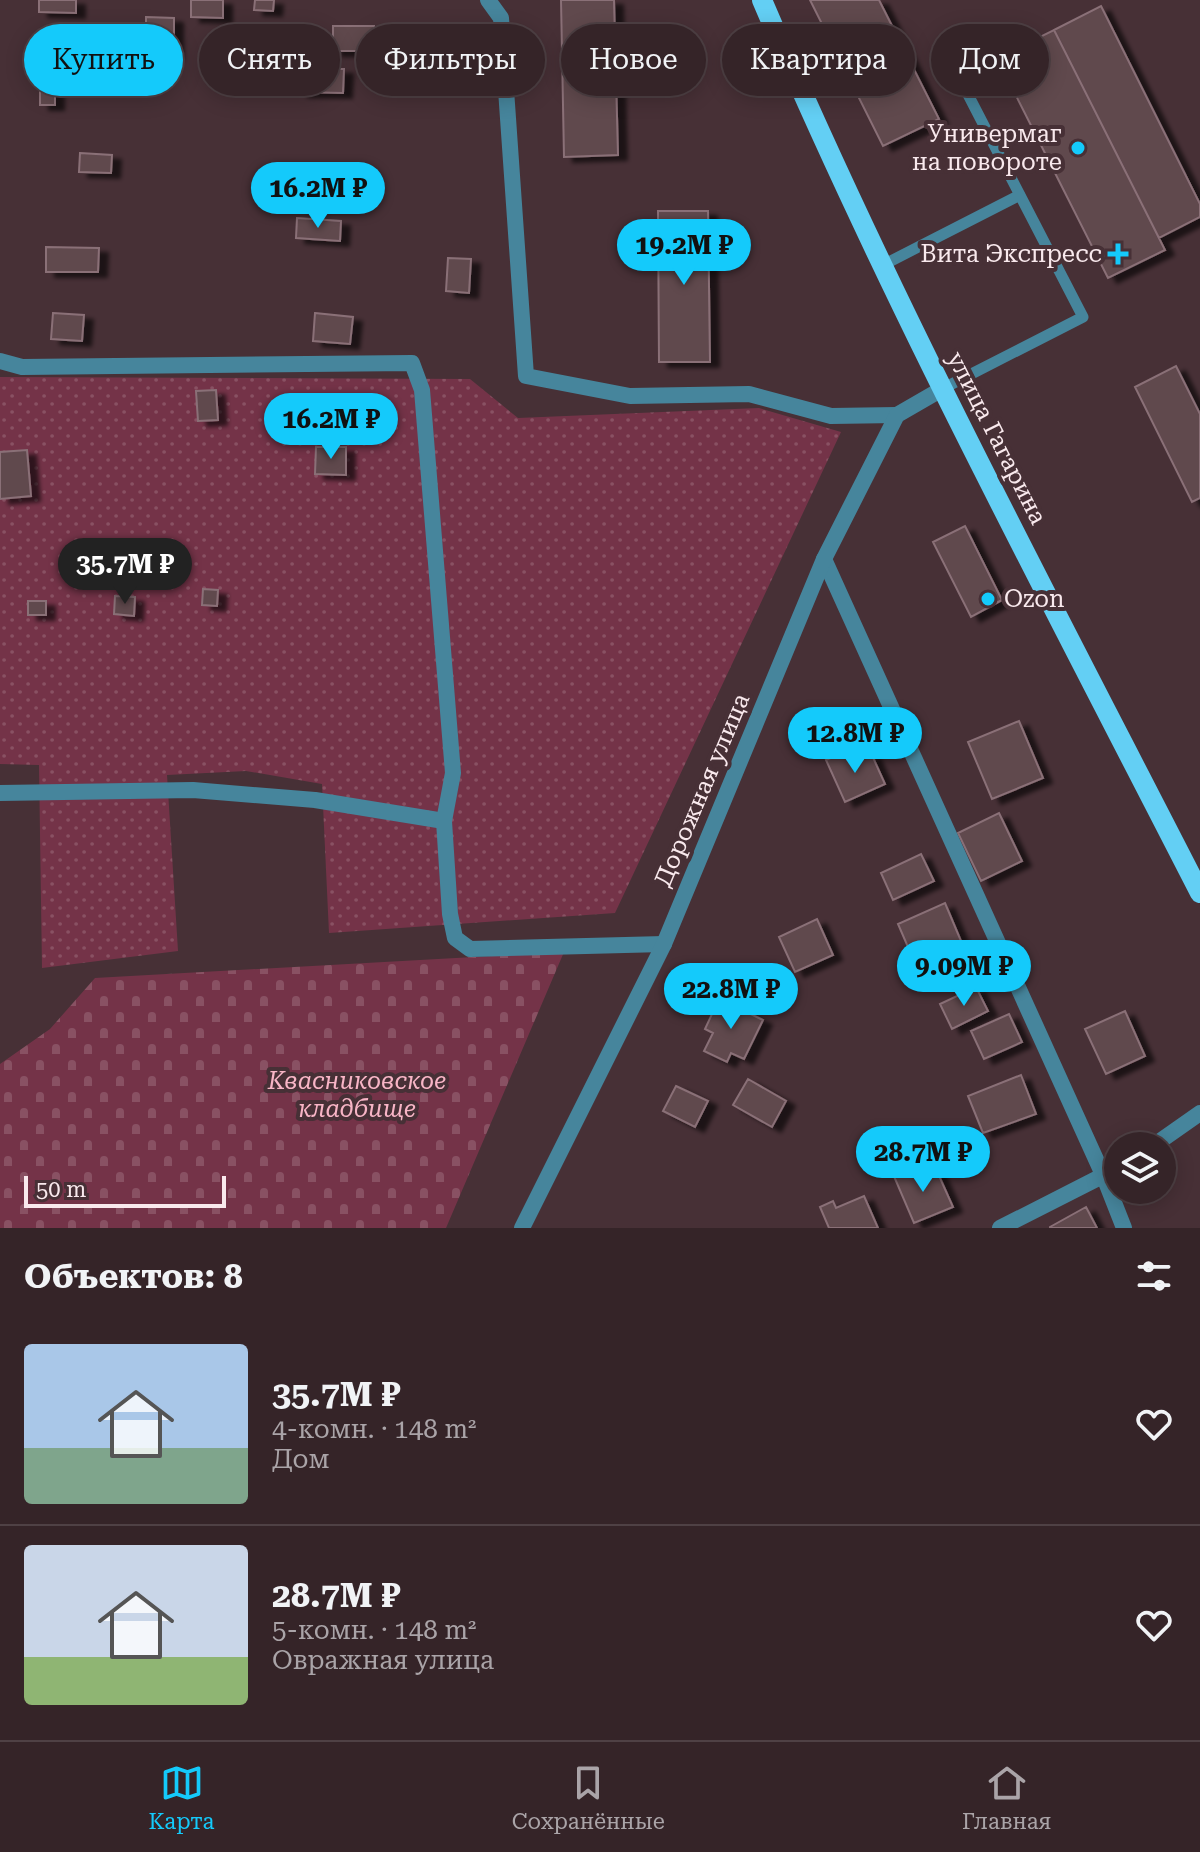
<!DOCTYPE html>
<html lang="ru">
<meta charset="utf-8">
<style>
:root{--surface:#352428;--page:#3d2c30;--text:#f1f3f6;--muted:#aaa4a8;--line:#4f4145;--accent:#14cafb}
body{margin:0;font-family:"Roboto Serif",serif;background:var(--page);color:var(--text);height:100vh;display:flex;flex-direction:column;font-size:30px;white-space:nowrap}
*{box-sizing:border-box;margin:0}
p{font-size:26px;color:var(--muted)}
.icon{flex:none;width:44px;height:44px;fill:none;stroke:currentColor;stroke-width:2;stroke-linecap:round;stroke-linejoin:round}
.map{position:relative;height:1228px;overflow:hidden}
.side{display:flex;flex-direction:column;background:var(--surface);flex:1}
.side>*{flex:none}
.top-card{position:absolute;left:24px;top:24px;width:1152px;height:72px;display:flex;gap:16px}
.tools{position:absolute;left:1104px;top:1132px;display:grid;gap:16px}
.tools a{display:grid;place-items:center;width:72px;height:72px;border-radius:50%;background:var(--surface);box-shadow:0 4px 20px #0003,0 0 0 2px var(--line);font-size:40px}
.scale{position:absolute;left:24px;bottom:20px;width:202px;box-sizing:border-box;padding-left:8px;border:4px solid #f9e9ed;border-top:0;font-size:22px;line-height:28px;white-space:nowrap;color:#f9e9ed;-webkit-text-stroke:6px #473036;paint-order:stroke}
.price{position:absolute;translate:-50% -68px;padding:0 18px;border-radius:28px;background:var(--accent);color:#111;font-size:26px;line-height:52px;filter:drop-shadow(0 2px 4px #0008)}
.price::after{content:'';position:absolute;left:50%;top:48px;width:24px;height:18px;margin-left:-12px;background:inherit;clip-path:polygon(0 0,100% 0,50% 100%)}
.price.selected{background:#222;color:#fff}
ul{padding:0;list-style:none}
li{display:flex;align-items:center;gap:24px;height:200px;padding:0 24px}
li+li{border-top:2px solid var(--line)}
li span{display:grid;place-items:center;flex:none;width:224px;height:160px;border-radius:8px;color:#555}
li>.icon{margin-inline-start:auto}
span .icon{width:96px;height:96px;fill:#fffc;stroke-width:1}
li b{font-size:34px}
h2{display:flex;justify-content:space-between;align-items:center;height:96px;padding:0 24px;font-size:34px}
.tag{padding:0 28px;border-radius:36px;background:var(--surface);box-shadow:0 4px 20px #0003,0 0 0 2px var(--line);font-size:28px;line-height:72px}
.tag.selected{background:var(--accent);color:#111}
.menu{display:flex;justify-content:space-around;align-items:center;height:112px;border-top:2px solid var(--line);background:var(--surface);font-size:22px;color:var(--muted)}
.menu a{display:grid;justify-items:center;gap:4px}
.menu .selected{color:var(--accent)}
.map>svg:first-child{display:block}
.cemetery{fill:url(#cemetery-stones)}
.garden{fill:url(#garden-dots)}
.building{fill:#60484e;stroke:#8a7077;stroke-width:2;filter:url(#shadow)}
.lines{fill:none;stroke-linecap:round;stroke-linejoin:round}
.service{stroke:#46859c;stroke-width:11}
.minor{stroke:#46859c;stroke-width:16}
.tertiary{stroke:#46859c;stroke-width:16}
.primary{stroke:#63cff4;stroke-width:20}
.poi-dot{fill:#14cafb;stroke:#473036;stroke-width:3}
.labels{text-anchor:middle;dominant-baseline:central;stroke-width:8;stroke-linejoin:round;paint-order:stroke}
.poi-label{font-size:24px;fill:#f9e9ed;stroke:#473036;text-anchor:end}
.street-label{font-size:24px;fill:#f9e9ed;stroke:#473036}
.park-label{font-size:24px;font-style:italic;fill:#f8b5c6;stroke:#473036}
</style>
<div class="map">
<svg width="1200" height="1228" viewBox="0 0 1200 1228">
<defs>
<pattern id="cemetery-stones" width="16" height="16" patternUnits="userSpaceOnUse" patternTransform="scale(2)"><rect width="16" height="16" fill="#743348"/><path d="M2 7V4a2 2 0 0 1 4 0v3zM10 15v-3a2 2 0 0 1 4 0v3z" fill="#895163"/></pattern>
<pattern id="garden-dots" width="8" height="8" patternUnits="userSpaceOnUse" patternTransform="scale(2)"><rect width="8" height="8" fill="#743348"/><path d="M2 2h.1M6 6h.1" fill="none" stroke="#895163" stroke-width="1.8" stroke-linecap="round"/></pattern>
<filter id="shadow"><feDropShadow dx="9" dy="5" stdDeviation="2" flood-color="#0009"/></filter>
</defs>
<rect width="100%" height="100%" fill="#473036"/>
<path class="cemetery" d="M564 952 446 1228H0V1064L50 1029 95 978Z"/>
<path class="garden" d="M0 377 470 379 518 418 759 408 841 432 615 913 329 933 322 784 246 771 167 775 178 951 42 968 39 765 0 764Z"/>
<path class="building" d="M39 0H76V13L39 12Z
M191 0H223V18L191 17Z
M255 0H274L273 11 254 10Z
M561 0H614L618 155 564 157Z
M810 0H879L939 119 883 146Z
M1101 6 1200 204V217L1159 238 1054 30Z
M146 17 174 18V55H146Z
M333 26H374V51H333Z
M1054 30 1165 250 1108 278 997 58Z
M40 66H55V105H40Z
M299 69H344L343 93 299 92Z
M80 153 112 155 111 173 79 172Z
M658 211H708L710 362H659Z
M297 218 341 221 340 241 296 238Z
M46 247 99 248 98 272H46Z
M448 258 471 259 469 293 446 291Z
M53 313 84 315 82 341 51 339Z
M315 313 353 317 350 344 313 341Z
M1176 366 1200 414V498L1192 502 1135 387Z
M216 390 218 420 198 421 196 391Z
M316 447H346V475L315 474Z
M27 450 31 496 0 499V452Z
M965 526 1002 600 971 617 933 542Z
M203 589 218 590 217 606 202 605Z
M115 596 135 597 134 616 114 614Z
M28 601H46V615H28Z
M1019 721 1043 778 992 799 968 742Z
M848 750 853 762 871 753 885 784 845 802 826 760Z
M999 813 1022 861 981 881 958 833Z
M921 854 934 881 893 900 881 873Z
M945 903 961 941 914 961 898 924Z
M817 919 833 955 795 972 779 937Z
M976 987 988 1011 952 1029 940 1004Z
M719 999 763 1020 744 1059 731 1053 727 1062 704 1051 713 1033 705 1029Z
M1125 1011 1145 1056 1106 1074 1085 1029Z
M1009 1014 1022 1042 984 1059 971 1031Z
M1021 1075 1036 1114 983 1133 968 1096Z
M748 1079 786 1101 772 1127 733 1105Z
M676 1086 708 1101 695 1127 663 1111Z
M910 1166 915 1177 936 1169 953 1207 914 1223 893 1174Z
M864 1196 878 1228H829L820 1207 833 1201 836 1208Z
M1086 1207 1097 1228H1050V1227Z"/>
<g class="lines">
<path class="service" d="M883 265 1020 195
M942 389 1083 317 946 52"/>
<path class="minor" d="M488 0 501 18 526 376 630 396 749 394 831 416 897 415
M0 361 22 367 412 363 422 390 453 773 444 821
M824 559 1104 1177 1124 1228
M0 793 193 790 315 800 444 821 450 914 455 938 470 949 664 944
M1153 1146 1200 1113
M1000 1228 1118 1168"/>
<path class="tertiary" d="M522 1228 664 944 824 559 897 415 942 389"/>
<path class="primary" d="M762 0C892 305 1049 598 1200 893"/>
</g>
<g class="poi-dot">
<circle cx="1078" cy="148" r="8"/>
<path d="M1114 242h8v8h8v8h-8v8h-8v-8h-8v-8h8z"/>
<circle cx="988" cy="599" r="8"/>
</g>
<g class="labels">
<g class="poi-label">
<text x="1062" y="134">Универмаг<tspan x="1062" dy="28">на повороте</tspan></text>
<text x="1102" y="254">Вита Экспресс</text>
<text x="1004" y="599" text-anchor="start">Ozon</text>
</g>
<g class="street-label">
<text transform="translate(997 438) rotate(63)">улица Гагарина</text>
<text transform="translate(702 790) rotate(-67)">Дорожная улица</text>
</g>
<g class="park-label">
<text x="357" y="1081">Квасниковское<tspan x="357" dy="28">кладбище</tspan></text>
</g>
</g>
</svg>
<div class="tools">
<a><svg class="icon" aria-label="layers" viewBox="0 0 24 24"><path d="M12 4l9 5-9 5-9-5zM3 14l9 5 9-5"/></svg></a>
</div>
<div class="scale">50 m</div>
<b class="price" style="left:318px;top:230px">16.2M ₽</b>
<b class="price" style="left:684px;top:287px">19.2M ₽</b>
<b class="price" style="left:331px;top:461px">16.2M ₽</b>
<b class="price selected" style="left:125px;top:606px">35.7M ₽</b>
<b class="price" style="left:855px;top:775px">12.8M ₽</b>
<b class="price" style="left:964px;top:1008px">9.09M ₽</b>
<b class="price" style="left:731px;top:1031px">22.8M ₽</b>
<b class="price" style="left:923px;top:1194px">28.7M ₽</b>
<div class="top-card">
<a class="tag selected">Купить</a>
<a class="tag">Снять</a>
<a class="tag">Фильтры</a>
<a class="tag">Новое</a>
<a class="tag">Квартира</a>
<a class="tag">Дом</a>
</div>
</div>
<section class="side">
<h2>Объектов: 8<svg class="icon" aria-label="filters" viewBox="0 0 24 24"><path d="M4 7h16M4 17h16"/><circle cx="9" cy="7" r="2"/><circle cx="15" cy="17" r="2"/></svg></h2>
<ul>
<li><span style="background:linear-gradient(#a9c7e8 65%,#7fa58c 0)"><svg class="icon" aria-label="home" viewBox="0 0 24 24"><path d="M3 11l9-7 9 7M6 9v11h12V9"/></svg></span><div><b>35.7M ₽</b><p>4-комн. · 148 m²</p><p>Дом</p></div><svg class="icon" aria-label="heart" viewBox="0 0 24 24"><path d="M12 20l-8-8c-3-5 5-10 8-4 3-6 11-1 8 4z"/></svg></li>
<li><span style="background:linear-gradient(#c9d6e8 70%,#8fb573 0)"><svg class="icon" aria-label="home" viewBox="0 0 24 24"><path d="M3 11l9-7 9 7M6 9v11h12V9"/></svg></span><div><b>28.7M ₽</b><p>5-комн. · 148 m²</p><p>Овражная улица</p></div><svg class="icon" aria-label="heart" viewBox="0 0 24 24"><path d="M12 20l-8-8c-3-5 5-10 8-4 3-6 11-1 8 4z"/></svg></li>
</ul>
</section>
<nav class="menu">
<a class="selected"><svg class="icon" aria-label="map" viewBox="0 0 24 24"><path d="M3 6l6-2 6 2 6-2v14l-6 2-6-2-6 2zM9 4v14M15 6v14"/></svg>Карта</a>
<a><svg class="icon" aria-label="saved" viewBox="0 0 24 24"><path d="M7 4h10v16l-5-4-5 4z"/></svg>Сохранённые</a>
<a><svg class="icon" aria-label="home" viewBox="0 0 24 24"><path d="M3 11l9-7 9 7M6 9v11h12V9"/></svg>Главная</a>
</nav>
